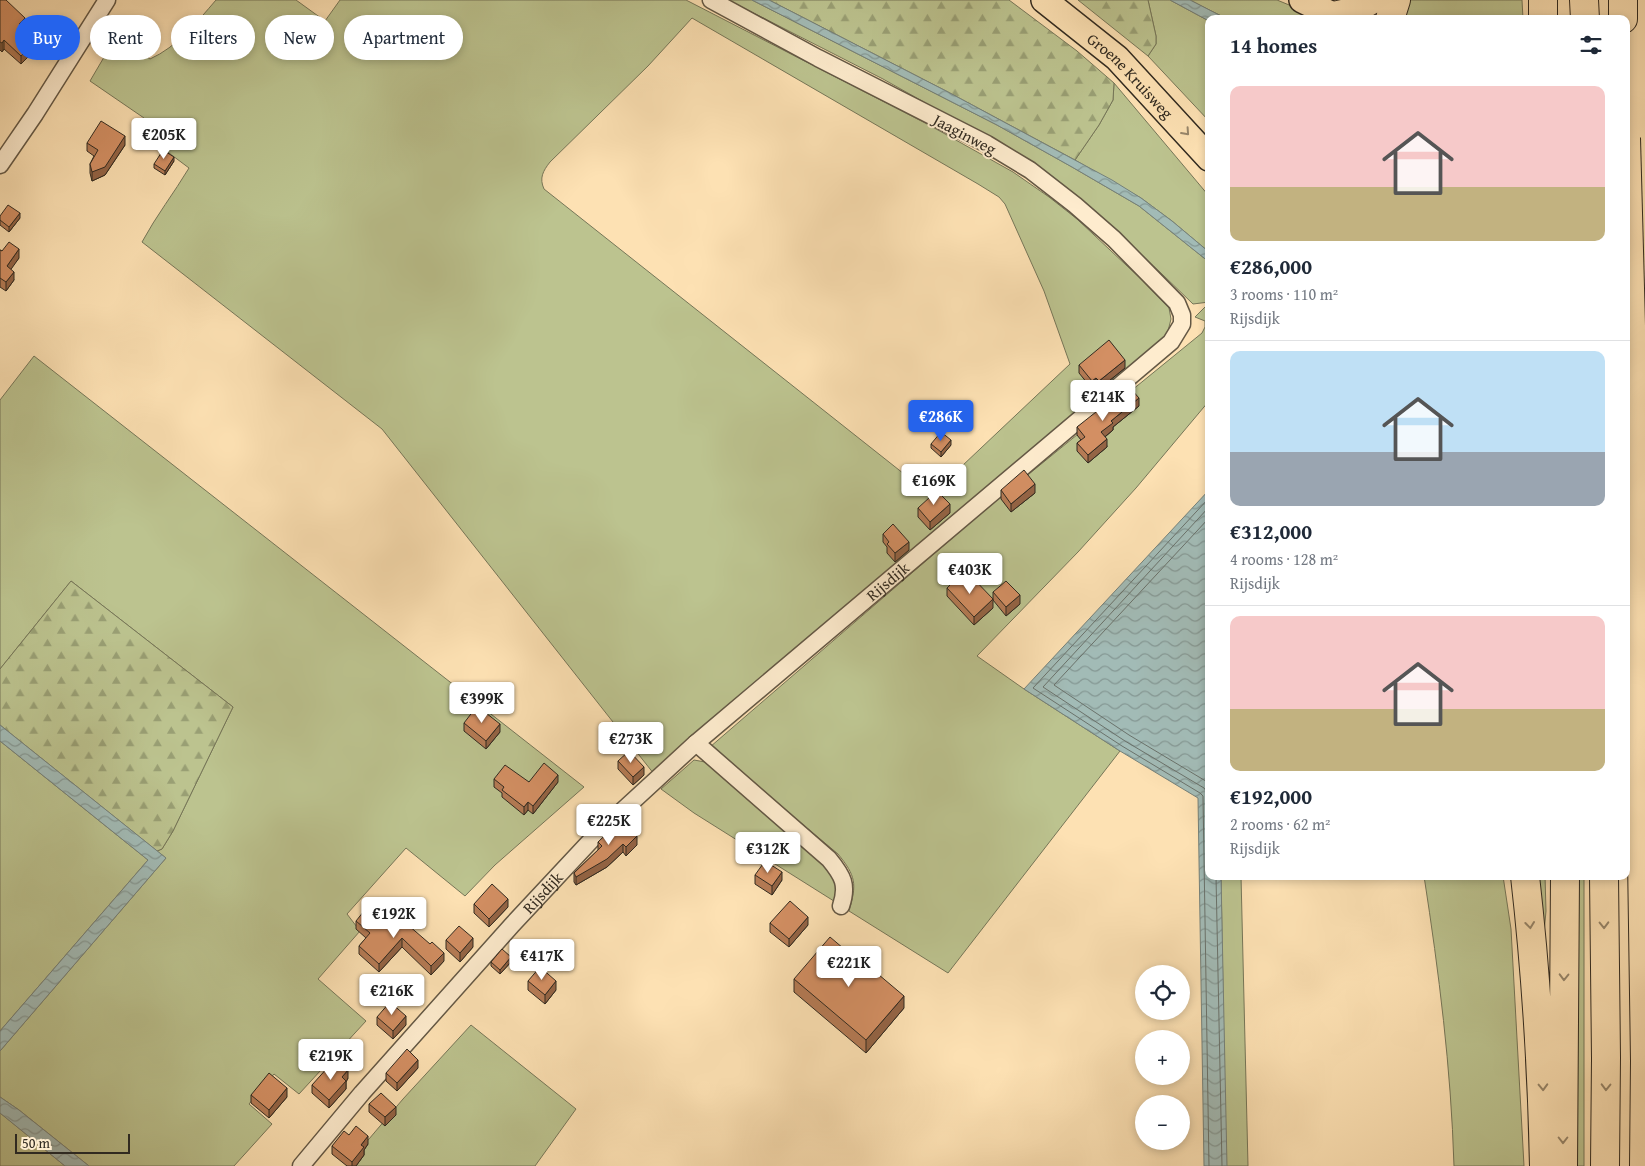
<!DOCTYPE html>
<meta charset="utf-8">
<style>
:root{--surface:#fff;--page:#f6f6f7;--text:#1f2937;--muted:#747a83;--line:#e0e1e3;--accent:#2563eb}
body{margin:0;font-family:"Gentium Book Plus",serif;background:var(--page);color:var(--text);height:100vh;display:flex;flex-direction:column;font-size:19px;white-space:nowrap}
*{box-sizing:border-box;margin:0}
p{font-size:16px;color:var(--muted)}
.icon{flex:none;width:28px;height:28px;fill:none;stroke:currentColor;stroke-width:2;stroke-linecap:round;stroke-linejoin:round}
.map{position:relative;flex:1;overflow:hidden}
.side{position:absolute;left:1205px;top:15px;width:425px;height:865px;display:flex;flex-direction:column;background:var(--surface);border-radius:10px;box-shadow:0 2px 8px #0003}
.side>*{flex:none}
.top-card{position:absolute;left:15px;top:15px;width:475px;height:45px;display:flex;gap:10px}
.buttons{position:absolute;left:1135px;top:965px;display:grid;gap:10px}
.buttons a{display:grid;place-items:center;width:55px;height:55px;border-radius:50%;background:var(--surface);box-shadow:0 2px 8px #0003;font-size:25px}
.scale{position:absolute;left:15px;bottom:12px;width:115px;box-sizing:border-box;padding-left:5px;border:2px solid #312a20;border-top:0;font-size:14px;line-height:18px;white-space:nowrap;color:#312a20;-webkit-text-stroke:4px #feecce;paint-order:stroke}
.price{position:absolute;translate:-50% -42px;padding:0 11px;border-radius:5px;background:#fff;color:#222;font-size:16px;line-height:32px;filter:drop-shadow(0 1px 2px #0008)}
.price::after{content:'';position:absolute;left:50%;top:30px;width:15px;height:11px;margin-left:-8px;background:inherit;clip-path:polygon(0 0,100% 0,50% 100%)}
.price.current{background:var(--accent);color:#fff}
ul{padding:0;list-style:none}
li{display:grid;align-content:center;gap:10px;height:265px;padding:0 25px}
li+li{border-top:1px solid var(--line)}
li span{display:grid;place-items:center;height:155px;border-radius:10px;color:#555}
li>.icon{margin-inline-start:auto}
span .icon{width:90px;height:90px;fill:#fffc;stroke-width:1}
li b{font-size:21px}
h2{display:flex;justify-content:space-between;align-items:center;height:60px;padding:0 25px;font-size:21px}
.tag{padding:0 18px;border-radius:22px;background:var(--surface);box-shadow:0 2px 8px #0003;font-size:18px;line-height:45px}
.tag.current{background:var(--accent);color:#fff}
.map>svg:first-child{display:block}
.green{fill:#bcc38f;stroke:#767658;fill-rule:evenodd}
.forest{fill:url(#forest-firs);stroke:#767658}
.water{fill:url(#water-waves);stroke:#75817a}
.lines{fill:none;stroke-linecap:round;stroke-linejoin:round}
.shore{stroke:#6a726b;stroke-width:1}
.street-casing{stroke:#645845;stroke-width:19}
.primary-casing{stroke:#312a20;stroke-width:28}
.highway-casing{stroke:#312a20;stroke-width:30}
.street{stroke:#feecce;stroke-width:16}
.primary{stroke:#fde1b3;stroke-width:25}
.highway{stroke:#fde1b3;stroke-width:28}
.highway-bridge-casing{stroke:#312a20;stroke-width:30;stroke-linecap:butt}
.highway-bridge{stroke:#fde1b3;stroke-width:28}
.wall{fill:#b57b55;stroke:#312a20}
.shaded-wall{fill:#946445;stroke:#312a20}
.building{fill:#d38f63;stroke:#312a20}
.oneway{stroke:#97866a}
.labels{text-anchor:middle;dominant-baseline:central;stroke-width:4;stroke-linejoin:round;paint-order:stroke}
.street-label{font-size:16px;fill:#312a20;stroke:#feecce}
</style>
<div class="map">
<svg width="1645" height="1166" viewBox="0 0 1645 1166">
<defs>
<pattern id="forest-firs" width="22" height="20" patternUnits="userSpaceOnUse" patternTransform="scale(1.25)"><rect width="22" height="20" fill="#bcc38f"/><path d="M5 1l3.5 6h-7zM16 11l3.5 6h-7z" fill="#999f74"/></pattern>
<pattern id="water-waves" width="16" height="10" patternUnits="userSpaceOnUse" patternTransform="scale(1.25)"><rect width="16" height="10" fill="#a2bbb6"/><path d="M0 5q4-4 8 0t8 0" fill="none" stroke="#859894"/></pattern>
</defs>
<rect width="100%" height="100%" fill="#fde1b3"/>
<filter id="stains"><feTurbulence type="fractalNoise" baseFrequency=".004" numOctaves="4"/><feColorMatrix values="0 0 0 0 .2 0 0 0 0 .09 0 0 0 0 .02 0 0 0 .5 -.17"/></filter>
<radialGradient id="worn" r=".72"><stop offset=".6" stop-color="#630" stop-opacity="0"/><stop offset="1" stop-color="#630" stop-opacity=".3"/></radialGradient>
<path class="green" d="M216 0H296L325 21 340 0H686L929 125 1013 172 1049 197 1077 219 1142 280 1169 308 1171 319 1167 335 654 774 382 429 142 242C156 216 174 193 189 168L141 132 146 124 144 118 90 81 117 35 150 59C177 47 197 22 216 0ZM692 18 978 184 999 197 1005 204 1044 291 1070 364 944 483C933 487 928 489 918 485L544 189C539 178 543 171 550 162L648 66Z
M728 0H752L997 125 1072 167 1139 206 1209 262V302L1193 304C1140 253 1088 200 1025 159L883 79Z
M1148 0H1170L1209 21V121L1148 56 1156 44V36Z
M1190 0H1277L1311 14 1310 19H1227Z
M1406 0H1522L1523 19H1399Z
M1114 83 1209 196V252L1172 221 1141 198 1075 160 1099 125 1113 100Z
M1209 303V401L1136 488 1078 552 977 656 1024 689 1120 751 948 973 849 911C857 884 856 876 838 854L710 747 986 509 1202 333 1205 327V321L1195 317Z
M34 356 584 787 495 865 465 896 406 848 347 914 360 931 318 979 366 1021 299 1094 274 1074 249 1104 272 1124 234 1166H89L19 1110 0 1097V1051L166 858 157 851 162 849 173 831 233 707 71 581 0 669V400Z
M0 741 148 860 0 1031Z
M694 760 705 762 714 767 838 875 837 903 694 813 661 789Z
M1221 876H1241L1248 1166H1226Z
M1424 876H1503L1511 929 1524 1166H1454C1451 1068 1439 973 1424 876Z
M1534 876H1545L1546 911 1544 933Z
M1573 876H1584V1166H1572Z
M471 1025 576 1109 535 1166H346L403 1099Z
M0 1113 4 1116 65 1166H0Z"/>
<path class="forest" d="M769 0H1009L1077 51 1114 83 1113 100 1099 125 1075 160 948 92Z
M1078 0H1148L1156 36V44L1148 56Z
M71 581 233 707 173 831 162 849 157 851 0 725V669Z"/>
<path class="water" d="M752 0H769L948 92 1112 180 1141 198 1172 221 1209 252V262L1139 206 1072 167 997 125Z
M1170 0H1190L1227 19H1209V21Z
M1209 490V876H1221L1227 1166H1204L1198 798 1120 751 1024 689Z
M0 725 166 858 0 1051V1031L148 860 0 741Z
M0 1097 19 1110 89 1166H65L0 1113Z"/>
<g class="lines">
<path class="shore" d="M1209 507 1043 687 1125 741 1204 788 1209 795
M1209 518 1054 685 1129 735 1209 783
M1216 876 1222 1166
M1209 1166 1203 796 1200 793 1122 746 1033 688 1209 498"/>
<g class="street-casing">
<g id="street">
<path d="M0 165 35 114 107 0"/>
<path d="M696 743 829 859C843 876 848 885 841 906"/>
<path id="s1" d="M301 1166 362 1093 512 925 596 835 696 743 1171 342 1182 324V315L1177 303 1114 239 1075 205 1030 170 987 144 818 58 711 0"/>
</g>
</g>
<g class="primary-casing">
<g id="primary">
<path id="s2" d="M1044 0 1117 58 1209 158"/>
<path d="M1302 0 1341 19"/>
</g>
</g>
<g class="highway-casing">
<path id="highway" d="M1543 0V19
M1584 0 1585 19
M1623 0V19
M1334 16 1351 12 1371 0
M1390 19 1396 0
M1638 588 1645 1061 1644 1166
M1525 876C1536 973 1542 1069 1544 1166
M1604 876 1606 1058 1605 1166
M1563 1166 1565 876"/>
</g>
<use href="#street" class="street"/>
<use href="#primary" class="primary"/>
<use href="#highway" class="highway"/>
<g class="highway-bridge-casing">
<path id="highway-bridge" d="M1626 138 1638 588"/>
</g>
<use href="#highway-bridge" class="highway-bridge"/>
</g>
<path class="wall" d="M0 0 25 26 23 28 36 49 21 64 4 49 2 52 0 50Z
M87 143 125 145 105 175 92 181 90 173V164L94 156 87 151Z
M174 161 165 175 154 168V164Z
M0 216 20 218 9 232 0 225Z
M0 250 19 258 10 269 14 280 6 291 0 287Z
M1079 365 1125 368 1099 389 1096 386 1092 389 1079 373Z
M1139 406 1113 427V430L1105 437 1107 447 1088 463 1077 451V443L1081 440 1077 435V427L1103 411Z
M931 444 951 445 941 457 931 448Z
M1001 490 1035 493 1011 512 1001 499Z
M918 508 950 513 930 530 918 517Z
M883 534 909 550 895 562 887 553V547L883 542Z
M961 583 993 608 974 625 947 596V588Z
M993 592 1020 604 1006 616 993 600Z
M464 723 500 732 486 749 464 731Z
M618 761 644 775 633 785 618 769Z
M494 779 529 782H558L533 814 528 810 524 815 502 797V793L494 787Z
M598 842 637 845 626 856 623 852 607 867 576 885 574 882V873L598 850Z
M755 875 782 880 772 895 755 884Z
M474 904 508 907 489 927 474 913Z
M356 921 382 926 444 961 431 975 402 947 379 972 359 954V946L366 938 356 929Z
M770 923 808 925 789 947 770 932Z
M446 940 473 947 460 962 446 949Z
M491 962H511L500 974 491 966Z
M794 979 904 1008 866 1053 794 992Z
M528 981 556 990 545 1004 528 990Z
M377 1017 406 1025 393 1039 377 1025Z
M418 1068 397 1091 386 1081V1073Z
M333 1069 348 1078 346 1082V1089L329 1108 312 1093V1085Z
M251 1095 287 1097 269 1118 251 1103Z
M369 1104 396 1115 385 1126 369 1112Z
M349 1135 368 1144 364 1150V1155L356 1166H347L332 1154V1146Z"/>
<path class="shaded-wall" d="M25 18V26L19 33V24Z
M4 40V49L2 52V43Z
M36 40V49L21 64V56Z
M125 136V145L105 175 92 181V172Z
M174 157V161L165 175V171Z
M20 213V218L9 232V227Z
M19 249V258L7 275V266Z
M14 272V280L6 291V282Z
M1125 360V368L1099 389V381Z
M1096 378V386L1092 389V381Z
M1139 398V406L1113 427V430L1101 440V432L1111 421Z
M1107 439V447L1088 463V455Z
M951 440V445L941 457V452Z
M1035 484V493L1011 512V504Z
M950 504V513L930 530V522Z
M909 542V550L895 562V553Z
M1020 595V604L1006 616V607Z
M993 599V608L974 625V617Z
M500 724V732L486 749V741Z
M644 767V775L633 785V777Z
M558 775V782L533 814V806Z
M528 802V810L524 815V807Z
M637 836V845L626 856V847Z
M623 844V852L607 867 576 885V877Z
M782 872V880L772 895V886Z
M508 899V907L489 927V919Z
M808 917V925L789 947V939Z
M402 938V947L379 972V964Z
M473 938V947L460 962V953Z
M444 953V961L431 975V966Z
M511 957V962L500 974V970Z
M556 981V990L545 1004V995Z
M904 996V1008L866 1053V1040Z
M406 1016V1025L393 1039V1031Z
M418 1060V1068L397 1091V1083Z
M348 1070V1078L346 1082V1089L329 1108V1100L342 1077Z
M287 1088V1097L269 1118V1110Z
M396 1107V1115L385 1126V1117Z
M368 1136V1144L364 1150V1155L356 1166H352V1162L361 1145Z"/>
<path class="building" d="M0 0H6L25 18 19 24 36 40 21 56 4 40 2 43 0 42Z
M101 121 125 136 105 167 92 172 90 164 98 150 87 143Z
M163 150 174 157 165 171 154 164Z
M8 205 20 213 9 227 0 220V216Z
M9 242 19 249 7 266 14 272 6 282 0 278V250L2 251Z
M1109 340 1125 360 1099 381 1096 378 1092 381 1079 365Z
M1131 389 1139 398 1111 421 1113 423 1101 432 1107 439 1088 455 1077 443 1085 437 1077 427 1101 408 1103 411Z
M941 432 951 440 941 452 931 444Z
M1024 470 1035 484 1011 504 1001 490Z
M930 491 939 493 950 504 930 522 918 508 930 497Z
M893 524 909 542 895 553 887 544 889 542 883 534Z
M970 575 993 599 974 617 947 588 957 578 961 583Z
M1006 581 1020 595 1006 607 993 592Z
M477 706 500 724 486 741 464 723Z
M629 751 644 767 633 777 618 761Z
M544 763 558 775 533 806 528 802 524 807 502 790 504 787 494 779 505 765 529 782Z
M621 820 637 836 626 847 623 844 607 859 576 877 574 873 602 846 598 842Z
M765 861 782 872 772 886 755 875Z
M492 884 508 899 489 919 474 904Z
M790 901 808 917 789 939 770 923Z
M364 911 382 926 393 912 430 944 432 942 444 953 431 966 402 938 379 964 359 946 370 933 356 921Z
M459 926 473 938 460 953 446 940Z
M830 937 870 971 872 969 904 996 866 1040 794 979Z
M502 949 511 957 500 970 491 962Z
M540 967 556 981 545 995 528 981Z
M390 1002 406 1016 393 1031 377 1017Z
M407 1049 418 1060 397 1083 386 1073Z
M340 1062 348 1070 342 1077 346 1081 329 1100 312 1085 329 1066 333 1069Z
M269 1073 287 1088 269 1110 251 1095Z
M381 1093 396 1107 385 1117 369 1104Z
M356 1126 368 1136 361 1145 364 1147 352 1162 332 1146 344 1131 349 1135Z"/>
<defs><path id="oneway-chevron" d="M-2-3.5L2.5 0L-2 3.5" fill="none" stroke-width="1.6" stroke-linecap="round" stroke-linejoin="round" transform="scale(1.25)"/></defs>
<g class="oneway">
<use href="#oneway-chevron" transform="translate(1186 132) rotate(48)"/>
<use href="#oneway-chevron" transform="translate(1530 925) rotate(83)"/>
<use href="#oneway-chevron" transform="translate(1604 925) rotate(89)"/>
<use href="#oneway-chevron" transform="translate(1564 977) rotate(91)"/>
<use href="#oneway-chevron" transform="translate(1543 1087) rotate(88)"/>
<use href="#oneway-chevron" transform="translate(1606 1087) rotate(91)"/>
<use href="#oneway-chevron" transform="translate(1563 1140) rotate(90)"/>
</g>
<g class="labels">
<g class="street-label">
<text stroke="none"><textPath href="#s2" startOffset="115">Groene Kruisweg</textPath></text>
<text transform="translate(965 134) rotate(28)">Jaaginweg</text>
<text stroke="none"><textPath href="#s1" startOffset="830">Rijsdijk</textPath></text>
<text stroke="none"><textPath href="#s1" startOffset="365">Rijsdijk</textPath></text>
</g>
</g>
<rect width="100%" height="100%" filter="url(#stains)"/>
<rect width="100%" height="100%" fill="url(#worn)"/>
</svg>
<div class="buttons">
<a><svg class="icon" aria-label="locate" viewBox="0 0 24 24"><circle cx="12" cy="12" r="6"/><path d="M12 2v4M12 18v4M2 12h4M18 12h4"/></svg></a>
<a>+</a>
<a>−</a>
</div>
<div class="scale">50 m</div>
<b class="price" style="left:164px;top:160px">€205K</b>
<b class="price" style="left:1103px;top:422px">€214K</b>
<b class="price current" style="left:941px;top:442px">€286K</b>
<b class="price" style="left:934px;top:506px">€169K</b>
<b class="price" style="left:970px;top:595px">€403K</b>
<b class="price" style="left:482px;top:724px">€399K</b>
<b class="price" style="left:631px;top:764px">€273K</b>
<b class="price" style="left:609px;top:846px">€225K</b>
<b class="price" style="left:768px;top:874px">€312K</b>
<b class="price" style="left:394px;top:939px">€192K</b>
<b class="price" style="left:542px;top:981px">€417K</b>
<b class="price" style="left:849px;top:988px">€221K</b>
<b class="price" style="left:392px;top:1016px">€216K</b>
<b class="price" style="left:331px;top:1081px">€219K</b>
<div class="top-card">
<a class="tag current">Buy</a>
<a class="tag">Rent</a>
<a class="tag">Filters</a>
<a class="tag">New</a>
<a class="tag">Apartment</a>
</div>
<section class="side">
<h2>14 homes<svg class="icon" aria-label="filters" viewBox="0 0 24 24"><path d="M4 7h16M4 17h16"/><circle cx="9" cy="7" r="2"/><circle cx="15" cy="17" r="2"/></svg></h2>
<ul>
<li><span style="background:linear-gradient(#f6c9c9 65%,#c2b280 0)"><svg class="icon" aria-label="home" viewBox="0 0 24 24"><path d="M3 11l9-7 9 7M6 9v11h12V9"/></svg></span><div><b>€286,000</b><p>3 rooms · 110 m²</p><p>Rijsdijk</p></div></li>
<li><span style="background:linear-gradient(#bfe0f5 65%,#9aa5b1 0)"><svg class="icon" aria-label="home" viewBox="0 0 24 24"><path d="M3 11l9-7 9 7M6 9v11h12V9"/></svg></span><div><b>€312,000</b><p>4 rooms · 128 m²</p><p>Rijsdijk</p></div></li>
<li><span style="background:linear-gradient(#f6c9c9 60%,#c2b280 0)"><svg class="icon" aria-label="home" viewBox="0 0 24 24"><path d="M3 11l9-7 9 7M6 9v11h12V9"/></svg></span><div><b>€192,000</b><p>2 rooms · 62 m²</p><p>Rijsdijk</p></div></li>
</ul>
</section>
</div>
